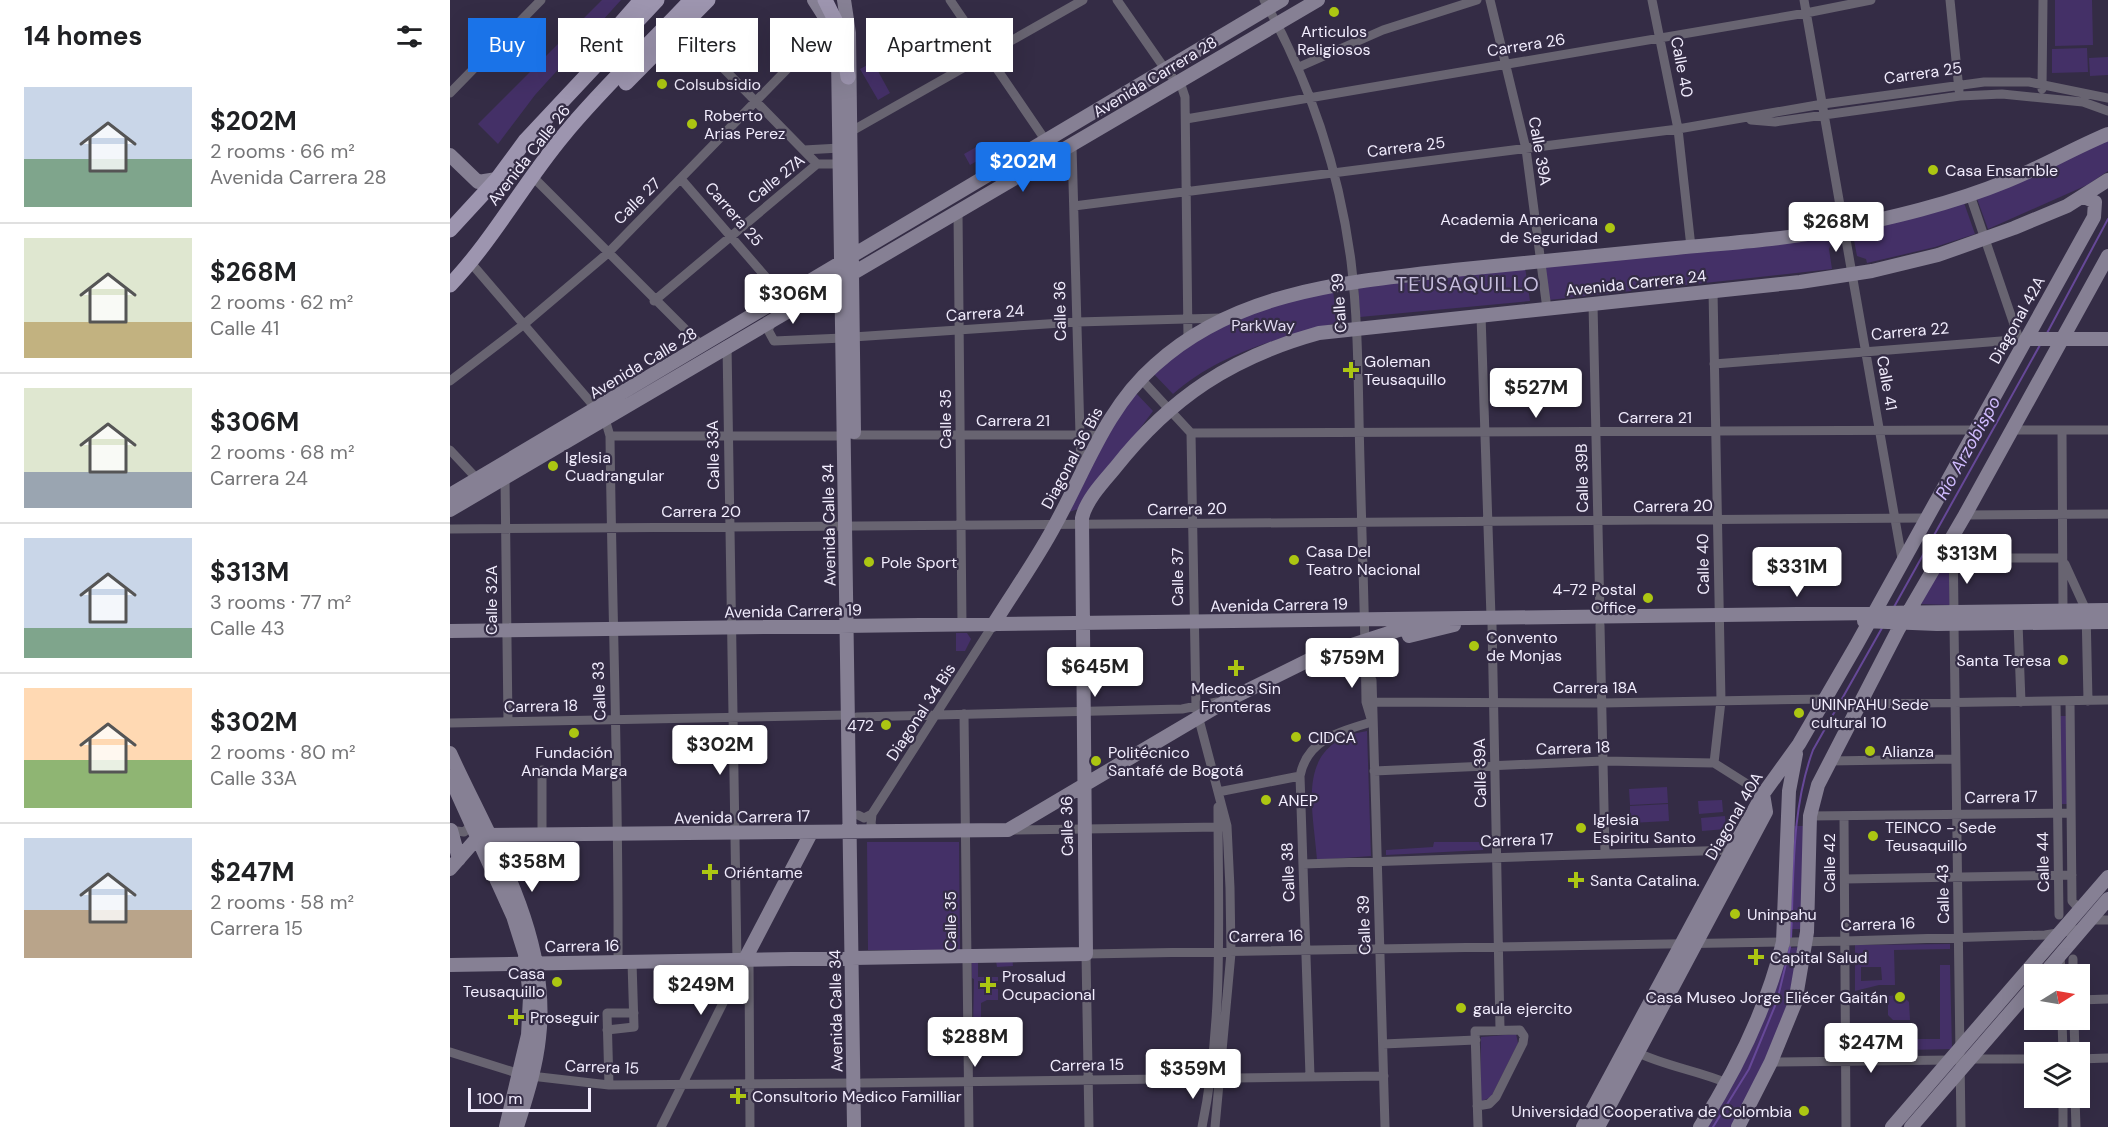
<!DOCTYPE html>
<meta charset="utf-8">
<style>
:root{--surface:#fff;--page:#f2f2f2;--text:#202124;--muted:#757577;--line:#e0e0e0;--accent:#1a73e8}
body{margin:0;font-family:"DM Sans",sans-serif;background:var(--page);color:var(--text);height:100vh;display:flex;flex-direction:column;font-size:22px;white-space:nowrap}
*{box-sizing:border-box;margin:0}
p{font-size:20px;color:var(--muted)}
.icon{flex:none;width:33px;height:33px;fill:none;stroke:currentColor;stroke-width:2;stroke-linecap:round;stroke-linejoin:round}
.map{position:relative;flex:1;overflow:hidden}
.drawer{display:flex;flex-direction:column;background:var(--surface);width:450px}
.drawer>*{flex:none}
.banner{position:absolute;left:18px;top:18px;width:570px;height:54px;display:flex;gap:12px}
.needle{width:39px;rotate:79deg}
.controls{position:absolute;left:1574px;top:964px;display:grid;gap:12px}
.controls a{display:grid;place-items:center;width:66px;height:66px;border-radius:0px;background:var(--surface);box-shadow:0 6px 24px #0002;font-size:30px}
.scale{position:absolute;left:18px;bottom:15px;width:123px;box-sizing:border-box;padding-left:6px;border:3px solid #f1ecfd;border-top:0;font-size:16px;line-height:21px;white-space:nowrap;color:#f1ecfd;-webkit-text-stroke:4px #342c45;paint-order:stroke}
.price{position:absolute;translate:-50% -51px;padding:0 14px;border-radius:6px;background:#fff;color:#222;font-size:20px;line-height:39px;filter:drop-shadow(0 2px 3px #0008)}
.price::after{content:'';position:absolute;left:50%;top:36px;width:18px;height:14px;margin-left:-9px;background:inherit;clip-path:polygon(0 0,100% 0,50% 100%)}
.price.selected{background:var(--accent);color:#fff}
ul{padding:0;list-style:none}
li{display:flex;align-items:center;gap:18px;height:150px;padding:0 24px}
li+li{border-top:2px solid var(--line)}
li span{display:grid;place-items:center;flex:none;width:168px;height:120px;border-radius:0px;color:#555}
li>.icon{margin-inline-start:auto}
span .icon{width:72px;height:72px;fill:#fffc;stroke-width:1}
li b{font-size:26px}
h2{display:flex;justify-content:space-between;align-items:center;height:72px;padding:0 24px;font-size:26px}
.tag{padding:0 21px;border-radius:0px;background:var(--surface);box-shadow:0 6px 24px #0002;font-size:21px;line-height:54px}
.tag.selected{background:var(--accent);color:#fff}
main{display:flex;flex:1;min-height:0}
.map>svg:first-child{display:block}
.green{fill:#443067;fill-rule:evenodd}
.lines{fill:none;stroke-linecap:round;stroke-linejoin:round}
.stream{stroke:#664898;stroke-width:2}
.street{stroke:#686471;stroke-width:9}
.secondary{stroke:#868094;stroke-width:14}
.primary{stroke:#9d95af;stroke-width:15}
.poi-dot{fill:#acc612;stroke:#342c45;stroke-width:2}
.labels{text-anchor:middle;dominant-baseline:central;stroke-width:4.5;stroke-linejoin:round;paint-order:stroke}
.poi-label{font-size:16px;fill:#f1ecfd;stroke:#342c45;text-anchor:start}
.street-label{font-size:16px;fill:#f1ecfd;stroke:#342c45}
.park-label{font-size:16px;fill:#e2dbf2;stroke:#342c45}
.water-label{font-size:18px;font-style:italic;fill:#d1bcff;stroke:#342c45}
.quarter-label{font-size:20px;letter-spacing:1.5px;fill:#c5bcdc;stroke:#342c45}
</style>
<main>
<section class="drawer">
<h2>14 homes<svg class="icon" aria-label="filters" viewBox="0 0 24 24"><path d="M4 7h16M4 17h16"/><circle cx="9" cy="7" r="2"/><circle cx="15" cy="17" r="2"/></svg></h2>
<ul>
<li><span style="background:linear-gradient(#c9d6e8 60%,#7fa58c 0)"><svg class="icon" aria-label="home" viewBox="0 0 24 24"><path d="M3 11l9-7 9 7M6 9v11h12V9"/></svg></span><div><b>$202M</b><p>2 rooms · 66 m²</p><p>Avenida Carrera 28</p></div></li>
<li><span style="background:linear-gradient(#dfe7d0 70%,#c2b280 0)"><svg class="icon" aria-label="home" viewBox="0 0 24 24"><path d="M3 11l9-7 9 7M6 9v11h12V9"/></svg></span><div><b>$268M</b><p>2 rooms · 62 m²</p><p>Calle 41</p></div></li>
<li><span style="background:linear-gradient(#dfe7d0 70%,#9aa5b1 0)"><svg class="icon" aria-label="home" viewBox="0 0 24 24"><path d="M3 11l9-7 9 7M6 9v11h12V9"/></svg></span><div><b>$306M</b><p>2 rooms · 68 m²</p><p>Carrera 24</p></div></li>
<li><span style="background:linear-gradient(#c9d6e8 75%,#7fa58c 0)"><svg class="icon" aria-label="home" viewBox="0 0 24 24"><path d="M3 11l9-7 9 7M6 9v11h12V9"/></svg></span><div><b>$313M</b><p>3 rooms · 77 m²</p><p>Calle 43</p></div></li>
<li><span style="background:linear-gradient(#ffd9b3 60%,#8fb573 0)"><svg class="icon" aria-label="home" viewBox="0 0 24 24"><path d="M3 11l9-7 9 7M6 9v11h12V9"/></svg></span><div><b>$302M</b><p>2 rooms · 80 m²</p><p>Calle 33A</p></div></li>
<li><span style="background:linear-gradient(#c9d6e8 60%,#b9a48a 0)"><svg class="icon" aria-label="home" viewBox="0 0 24 24"><path d="M3 11l9-7 9 7M6 9v11h12V9"/></svg></span><div><b>$247M</b><p>2 rooms · 58 m²</p><p>Carrera 15</p></div></li>
</ul>
</section>
<div class="map">
<svg width="1658" height="1127" viewBox="0 0 1658 1127">
<rect width="100%" height="100%" fill="#342c45"/>
<path class="green" d="M152 0H171L85 95 48 144 28 124Z
M1605 0H1642L1643 45 1605 46Z
M1637 48 1638 72 1602 73V49Z
M1658 57V75L1640 76 1639 58Z
M423 62 440 93 428 100 410 69Z
M1658 139V171L1637 185 1538 229 1526 196Z
M535 142 541 153 520 165 514 154Z
M1513 200 1525 234 1485 247 1417 263 1416 259 1407 256 1403 235 1412 233 1411 228Z
M1386 234 1379 249 1382 269 1099 300 1095 265Z
M1075 267 1080 301 910 317 908 285Z
M883 288 886 323C827 339 770 353 723 394L701 371 721 356 792 313Z
M685 392 703 411 631 508 616 513 654 434Z
M1499 549 1500 605 1471 604Z
M506 633H517L521 639 515 651H506Z
M1610 716H1617L1618 804H1611Z
M917 731 921 856 867 860C863 806 844 743 917 731Z
M1217 787 1218 803 1180 805 1179 789Z
M1272 800 1273 812 1249 814 1248 801Z
M1218 804 1219 821 1180 823V806Z
M1275 816 1276 829 1252 831 1251 818Z
M1342 826H1357L1353 929H1338Z
M417 842H509L510 950H418Z
M984 842H1034L1033 850 936 855V850L983 847Z
M1500 944V949L1444 950 1445 985H1429L1405 991V945ZM1411 967H1431L1432 980 1411 981Z
M1351 947 1343 997 1285 1127H1256L1337 948Z
M562 956 563 966 547 967 546 961H528V977H548V1000H537L531 1003V1024L533 1027H523L524 979 522 978 521 957Z
M1490 965H1500L1502 1049 1457 1050 1456 1042H1465V1039H1490Z
M1452 995 1459 1002 1460 1020H1443L1438 1015V996Z
M1066 1034 1068 1043 1041 1097 1030 1102 1031 1037Z"/>
<g class="lines">
<path class="stream" d="M1596 335 1658 219
M1444 607 1590 345
M1341 938C1344 875 1341 810 1363 750L1432 628
M1263 1127 1299 1069 1327 1001 1341 943"/>
<path class="street" d="M500 0 596 141
M667 0 715 69 732 88 735 97 738 339
M814 0C859 80 889 170 901 261 909 327 908 395 910 461 912 541 915 621 916 702L922 722
M1040 0 1076 149 1097 309
M1202 0 1228 129 1241 247
M1354 0 1452 559
M1500 0 1509 90
M233 27 367 164
M849 67 933 30 1027 0
M1592 89 1593 0
M0 93 91 0
M736 119 1356 13 1421 0
M1301 120 1325 122 1510 96 1552 94 1633 102 1658 111
M400 132 633 0
M622 146 631 471
M354 150 390 148
M82 176 252 346
M231 179 334 298
M1520 195 1569 339
M624 206 1228 129 1373 104 1534 82H1579L1658 98
M508 212 512 625
M21 263 155 419 160 436C162 611 169 787 168 962
M1263 291 1271 701 1264 763
M204 301 367 164H390
M1143 304 1150 616
M1031 315 1041 617
M323 320 318 330 324 341 393 338
M403 337 627 322 772 318
M277 345 287 961
M1264 364 1576 339
M691 379 741 433 746 708 777 826 780 888 781 953 765 1127
M0 381 73 325 158 253 380 25
M1563 430H1658
M1612 430 1613 610
M741 433 1524 430
M404 435H650
M160 436H395
M0 450 30 482
M55 478 58 722
M1515 515 1658 514
M0 529 1475 518
M1503 537 1504 612
M1503 558H1612
M1615 564 1636 610 1638 701
M1568 623 1571 702
M1042 624 1050 1029
M1504 624 1511 1127
M1150 625 1155 853
M922 680 935 1127
M1606 701 1609 915
M1620 701 1622 901 1630 910
M918 702 1152 703 1375 699
M1408 704 1658 700
M514 714 519 1127
M407 717 732 709 767 702
M0 723 399 715
M1379 761 1505 759
M92 770V835
M924 771 1153 761 1264 763 1313 794
M768 792 850 776
M408 815 414 818 422 814
M1360 816 1621 813
M1394 816 1396 1127
M0 830 14 832 22 825
M560 830 771 827
M425 831 421 824 422 814 543 625
M853 864 1282 850
M1395 879 1622 875
M1640 920H1658
M1610 954 1611 975
M1623 959V975
M299 961 300 1127
M1629 1000 1658 999
M1612 1020 1613 1053
M1624 1020 1625 1053
M157 1030 184 1027 182 962
M933 1044 1026 1040
M1184 1051C1214 1066 1246 1070 1277 1083
M0 1052 70 1074
M1518 1059H1584
M1629 1059 1658 1058
M1321 1062 1501 1060
M81 1076 159 1085 403 1083
M860 1076 850 776C857 739 891 731 922 722
M412 1083 934 1076
M159 1085 157 1013H184
M1613 1098V1127
M1625 1098 1626 1127
M1027 1106 1039 1104 1046 1097 1073 1043 1074 1036 1070 1030 1025 1031 1028 1127
M211 1127 294 961
M639 1127 636 954 1395 941 1595 935 1632 929
M752 1127C774 1021 768 914 768 807"/>
<path class="secondary" d="M364 0 380 25 388 58 404 1127
M394 0 399 33 404 432
M0 155 28 182 47 179
M1576 339H1658
M0 495 832 0
M0 510 868 0
M1414 621 1487 624 1658 622
M543 625C564 591 587 559 605 525 636 469 656 408 705 365 787 290 899 282 1004 270 1078 262 1152 255 1226 248 1278 243 1330 240 1381 230 1441 218 1501 204 1557 181 1592 167 1624 148 1658 134
M0 631 1658 610
M959 636 1004 625
M0 753C41 843 101 936 89 1038 86 1068 76 1098 67 1127
M0 777 63 916 75 954 80 997 78 1035 56 1127
M1 830 9 859
M28 837 37 835 558 830 778 700 865 657 970 623
M0 869 28 837
M294 961 361 833
M0 965 636 954 632 518C636 500 653 482 665 468 721 397 782 357 869 333L1350 282 1422 271 1488 255 1564 228 1617 206 1658 180
M1593 975 1658 899
M1133 1127 1282 850 1313 794 1349 744 1407 644 1644 217 1645 202 1634 197
M1148 1127 1316 812 1313 794
M1250 1127C1287 1069 1317 1008 1333 942L1339 791 1346 754
M1288 1127 1321 1062 1345 1003 1357 932 1360 816 1368 785 1448 630 1515 515 1658 256
M1442 1127 1658 877
M1461 1127 1584 985"/>
<path class="primary" d="M375 0 391 32 398 77
M134 65 191 0
M176 83 258 0
M0 230 47 179 75 141 207 0
M0 285C43 240 73 184 113 136 152 88 199 45 241 0"/>
</g>
<g class="poi-dot">
<circle cx="884" cy="12" r="6"/>
<circle cx="212" cy="84" r="6"/>
<circle cx="242" cy="124" r="6"/>
<circle cx="1483" cy="170" r="6"/>
<circle cx="1160" cy="228" r="6"/>
<path d="M898 361h6v6h6v6h-6v6h-6v-6h-6v-6h6z"/>
<circle cx="103" cy="466" r="6"/>
<circle cx="844" cy="560" r="6"/>
<circle cx="419" cy="562" r="6"/>
<circle cx="1198" cy="598" r="6"/>
<circle cx="1024" cy="646" r="6"/>
<circle cx="1613" cy="660" r="6"/>
<path d="M783 659h6v6h6v6h-6v6h-6v-6h-6v-6h6z"/>
<circle cx="1349" cy="713" r="6"/>
<circle cx="436" cy="725" r="6"/>
<circle cx="124" cy="733" r="6"/>
<circle cx="846" cy="737" r="6"/>
<circle cx="1420" cy="751" r="6"/>
<circle cx="646" cy="761" r="6"/>
<circle cx="816" cy="800" r="6"/>
<circle cx="1131" cy="828" r="6"/>
<circle cx="1423" cy="836" r="6"/>
<path d="M257 863h6v6h6v6h-6v6h-6v-6h-6v-6h6z"/>
<path d="M1123 871h6v6h6v6h-6v6h-6v-6h-6v-6h6z"/>
<circle cx="1285" cy="914" r="6"/>
<path d="M1303 948h6v6h6v6h-6v6h-6v-6h-6v-6h6z"/>
<circle cx="107" cy="982" r="6"/>
<path d="M535 976h6v6h6v6h-6v6h-6v-6h-6v-6h6z"/>
<circle cx="1450" cy="997" r="6"/>
<circle cx="1011" cy="1008" r="6"/>
<path d="M63 1008h6v6h6v6h-6v6h-6v-6h-6v-6h6z"/>
<path d="M285 1087h6v6h6v6h-6v6h-6v-6h-6v-6h6z"/>
<circle cx="1354" cy="1111" r="6"/>
</g>
<g class="labels">
<g class="poi-label">
<text x="884" y="31" text-anchor="middle">Articulos<tspan x="884" dy="18">Religiosos</tspan></text>
<text x="224" y="84">Colsubsidio</text>
<text x="254" y="115">Roberto<tspan x="254" dy="18">Arias Perez</tspan></text>
<text x="1495" y="170">Casa Ensamble</text>
<text x="1148" y="219" text-anchor="end">Academia Americana<tspan x="1148" dy="18">de Seguridad</tspan></text>
<text x="914" y="361">Goleman<tspan x="914" dy="18">Teusaquillo</tspan></text>
<text x="115" y="457">Iglesia<tspan x="115" dy="18">Cuadrangular</tspan></text>
<text x="856" y="551">Casa Del<tspan x="856" dy="18">Teatro Nacional</tspan></text>
<text x="431" y="562">Pole Sport</text>
<text x="1186" y="589" text-anchor="end">4-72 Postal<tspan x="1186" dy="18">Office</tspan></text>
<text x="1036" y="637">Convento<tspan x="1036" dy="18">de Monjas</tspan></text>
<text x="1601" y="660" text-anchor="end">Santa Teresa</text>
<text x="786" y="688" text-anchor="middle">Medicos Sin<tspan x="786" dy="18">Fronteras</tspan></text>
<text x="1361" y="704">UNINPAHU Sede<tspan x="1361" dy="18">cultural 10</tspan></text>
<text x="424" y="725" text-anchor="end">472</text>
<text x="858" y="737">CIDCA</text>
<text x="1432" y="751">Alianza</text>
<text x="124" y="752" text-anchor="middle">Fundación<tspan x="124" dy="18">Ananda Marga</tspan></text>
<text x="658" y="752">Politécnico<tspan x="658" dy="18">Santafé de Bogotá</tspan></text>
<text x="828" y="800">ANEP</text>
<text x="1143" y="819">Iglesia<tspan x="1143" dy="18">Espiritu Santo</tspan></text>
<text x="1435" y="827">TEINCO - Sede<tspan x="1435" dy="18">Teusaquillo</tspan></text>
<text x="274" y="872">Oriéntame</text>
<text x="1140" y="880">Santa Catalina.</text>
<text x="1297" y="914">Uninpahu</text>
<text x="1320" y="957">Capital Salud</text>
<text x="95" y="973" text-anchor="end">Casa<tspan x="95" dy="18">Teusaquillo</tspan></text>
<text x="552" y="976">Prosalud<tspan x="552" dy="18">Ocupacional</tspan></text>
<text x="1438" y="997" text-anchor="end">Casa Museo Jorge Eliécer Gaitán</text>
<text x="1023" y="1008">gaula ejercito</text>
<text x="80" y="1017">Proseguir</text>
<text x="302" y="1096">Consultorio Medico Familliar</text>
<text x="1342" y="1111" text-anchor="end">Universidad Cooperativa de Colombia</text>
</g>
<g class="street-label">
<text transform="translate(1076 45) rotate(-9)">Carrera 26</text>
<text transform="translate(1232 67) rotate(79)">Calle 40</text>
<text transform="translate(1473 73) rotate(-8)">Carrera 25</text>
<text transform="translate(705 77) rotate(-31)">Avenida Carrera 28</text>
<text transform="translate(956 147) rotate(-7)">Carrera 25</text>
<text transform="translate(1090 151) rotate(80)">Calle 39A</text>
<text transform="translate(79 155) rotate(-52)">Avenida Calle 26</text>
<text transform="translate(326 179) rotate(-39)">Calle 27A</text>
<text transform="translate(187 201) rotate(-45)">Calle 27</text>
<text transform="translate(284 214) rotate(49)">Carrera 25</text>
<text transform="translate(1186 283) rotate(-6)">Avenida Carrera 24</text>
<text transform="translate(889 303) rotate(-94)">Calle 39</text>
<text transform="translate(610 311) rotate(-91)">Calle 36</text>
<text transform="translate(535 313) rotate(-4)">Carrera 24</text>
<text transform="translate(1567 320) rotate(-61)">Diagonal 42A</text>
<text transform="translate(1460 331) rotate(-5)">Carrera 22</text>
<text transform="translate(193 363) rotate(-31)">Avenida Calle 28</text>
<text transform="translate(1437 383) rotate(80)">Calle 41</text>
<text x="1205" y="417">Carrera 21</text>
<text transform="translate(495 419) rotate(-90)">Calle 35</text>
<text x="563" y="420">Carrera 21</text>
<text transform="translate(263 455) rotate(-91)">Calle 33A</text>
<text transform="translate(622 458) rotate(-62)">Diagonal 36 Bis</text>
<text transform="translate(1132 478) rotate(-91)">Calle 39B</text>
<text transform="translate(1223 506) rotate(-1)">Carrera 20</text>
<text transform="translate(737 509) rotate(-1)">Carrera 20</text>
<text x="251" y="511">Carrera 20</text>
<text transform="translate(379 525) rotate(-91)">Avenida Calle 34</text>
<text transform="translate(1253 564) rotate(-91)">Calle 40</text>
<text transform="translate(727 577) rotate(-90)">Calle 37</text>
<text transform="translate(41 600) rotate(-90)">Calle 32A</text>
<text transform="translate(829 605) rotate(-1)">Avenida Carrera 19</text>
<text transform="translate(343 611) rotate(-1)">Avenida Carrera 19</text>
<text x="1145" y="687">Carrera 18A</text>
<text transform="translate(149 691) rotate(-92)">Calle 33</text>
<text transform="translate(91 706) rotate(-1)">Carrera 18</text>
<text transform="translate(471 712) rotate(-57)">Diagonal 34 Bis</text>
<text transform="translate(1123 748) rotate(-2)">Carrera 18</text>
<text transform="translate(1030 773) rotate(-91)">Calle 39A</text>
<text transform="translate(1551 797) rotate(-1)">Carrera 17</text>
<text transform="translate(1284 816) rotate(-60)">Diagonal 40A</text>
<text transform="translate(292 817) rotate(-1)">Avenida Carrera 17</text>
<text transform="translate(617 826) rotate(-91)">Calle 36</text>
<text transform="translate(1067 840) rotate(-2)">Carrera 17</text>
<text transform="translate(1593 862) rotate(-91)">Calle 44</text>
<text transform="translate(1379 863) rotate(-90)">Calle 42</text>
<text transform="translate(838 872) rotate(-92)">Calle 38</text>
<text transform="translate(1493 894) rotate(-91)">Calle 43</text>
<text transform="translate(500 921) rotate(-90)">Calle 35</text>
<text transform="translate(1428 924) rotate(-2)">Carrera 16</text>
<text transform="translate(914 925) rotate(-92)">Calle 39</text>
<text transform="translate(816 936) rotate(-1)">Carrera 16</text>
<text transform="translate(132 946) rotate(-1)">Carrera 16</text>
<text transform="translate(386 1011) rotate(-91)">Avenida Calle 34</text>
<text transform="translate(637 1065) rotate(-1)">Carrera 15</text>
<text transform="translate(152 1067) rotate(2)">Carrera 15</text>
</g>
<g class="park-label">
<text x="813" y="325">ParkWay</text>
</g>
<g class="water-label">
<text transform="translate(1518 448) rotate(-61)">Río Arzobispo</text>
</g>
<g class="quarter-label">
<text x="1018" y="284">TEUSAQUILLO</text>
</g>
</g>
</svg>
<div class="controls">
<a><svg class="needle" viewBox="-14 -14 28 28"><path d="M0-13l5 13h-10z" fill="#e53935"/><path d="M0 13l5-13h-10z" fill="#757577"/></svg></a>
<a><svg class="icon" aria-label="layers" viewBox="0 0 24 24"><path d="M12 4l9 5-9 5-9-5zM3 14l9 5 9-5"/></svg></a>
</div>
<div class="scale">100 m</div>
<b class="price selected" style="left:573px;top:193px">$202M</b>
<b class="price" style="left:1386px;top:253px">$268M</b>
<b class="price" style="left:343px;top:325px">$306M</b>
<b class="price" style="left:1086px;top:419px">$527M</b>
<b class="price" style="left:1517px;top:585px">$313M</b>
<b class="price" style="left:1347px;top:598px">$331M</b>
<b class="price" style="left:902px;top:689px">$759M</b>
<b class="price" style="left:645px;top:698px">$645M</b>
<b class="price" style="left:270px;top:776px">$302M</b>
<b class="price" style="left:82px;top:893px">$358M</b>
<b class="price" style="left:251px;top:1016px">$249M</b>
<b class="price" style="left:525px;top:1068px">$288M</b>
<b class="price" style="left:1421px;top:1074px">$247M</b>
<b class="price" style="left:743px;top:1100px">$359M</b>
<div class="banner">
<a class="tag selected">Buy</a>
<a class="tag">Rent</a>
<a class="tag">Filters</a>
<a class="tag">New</a>
<a class="tag">Apartment</a>
</div>
</div>
</main>
